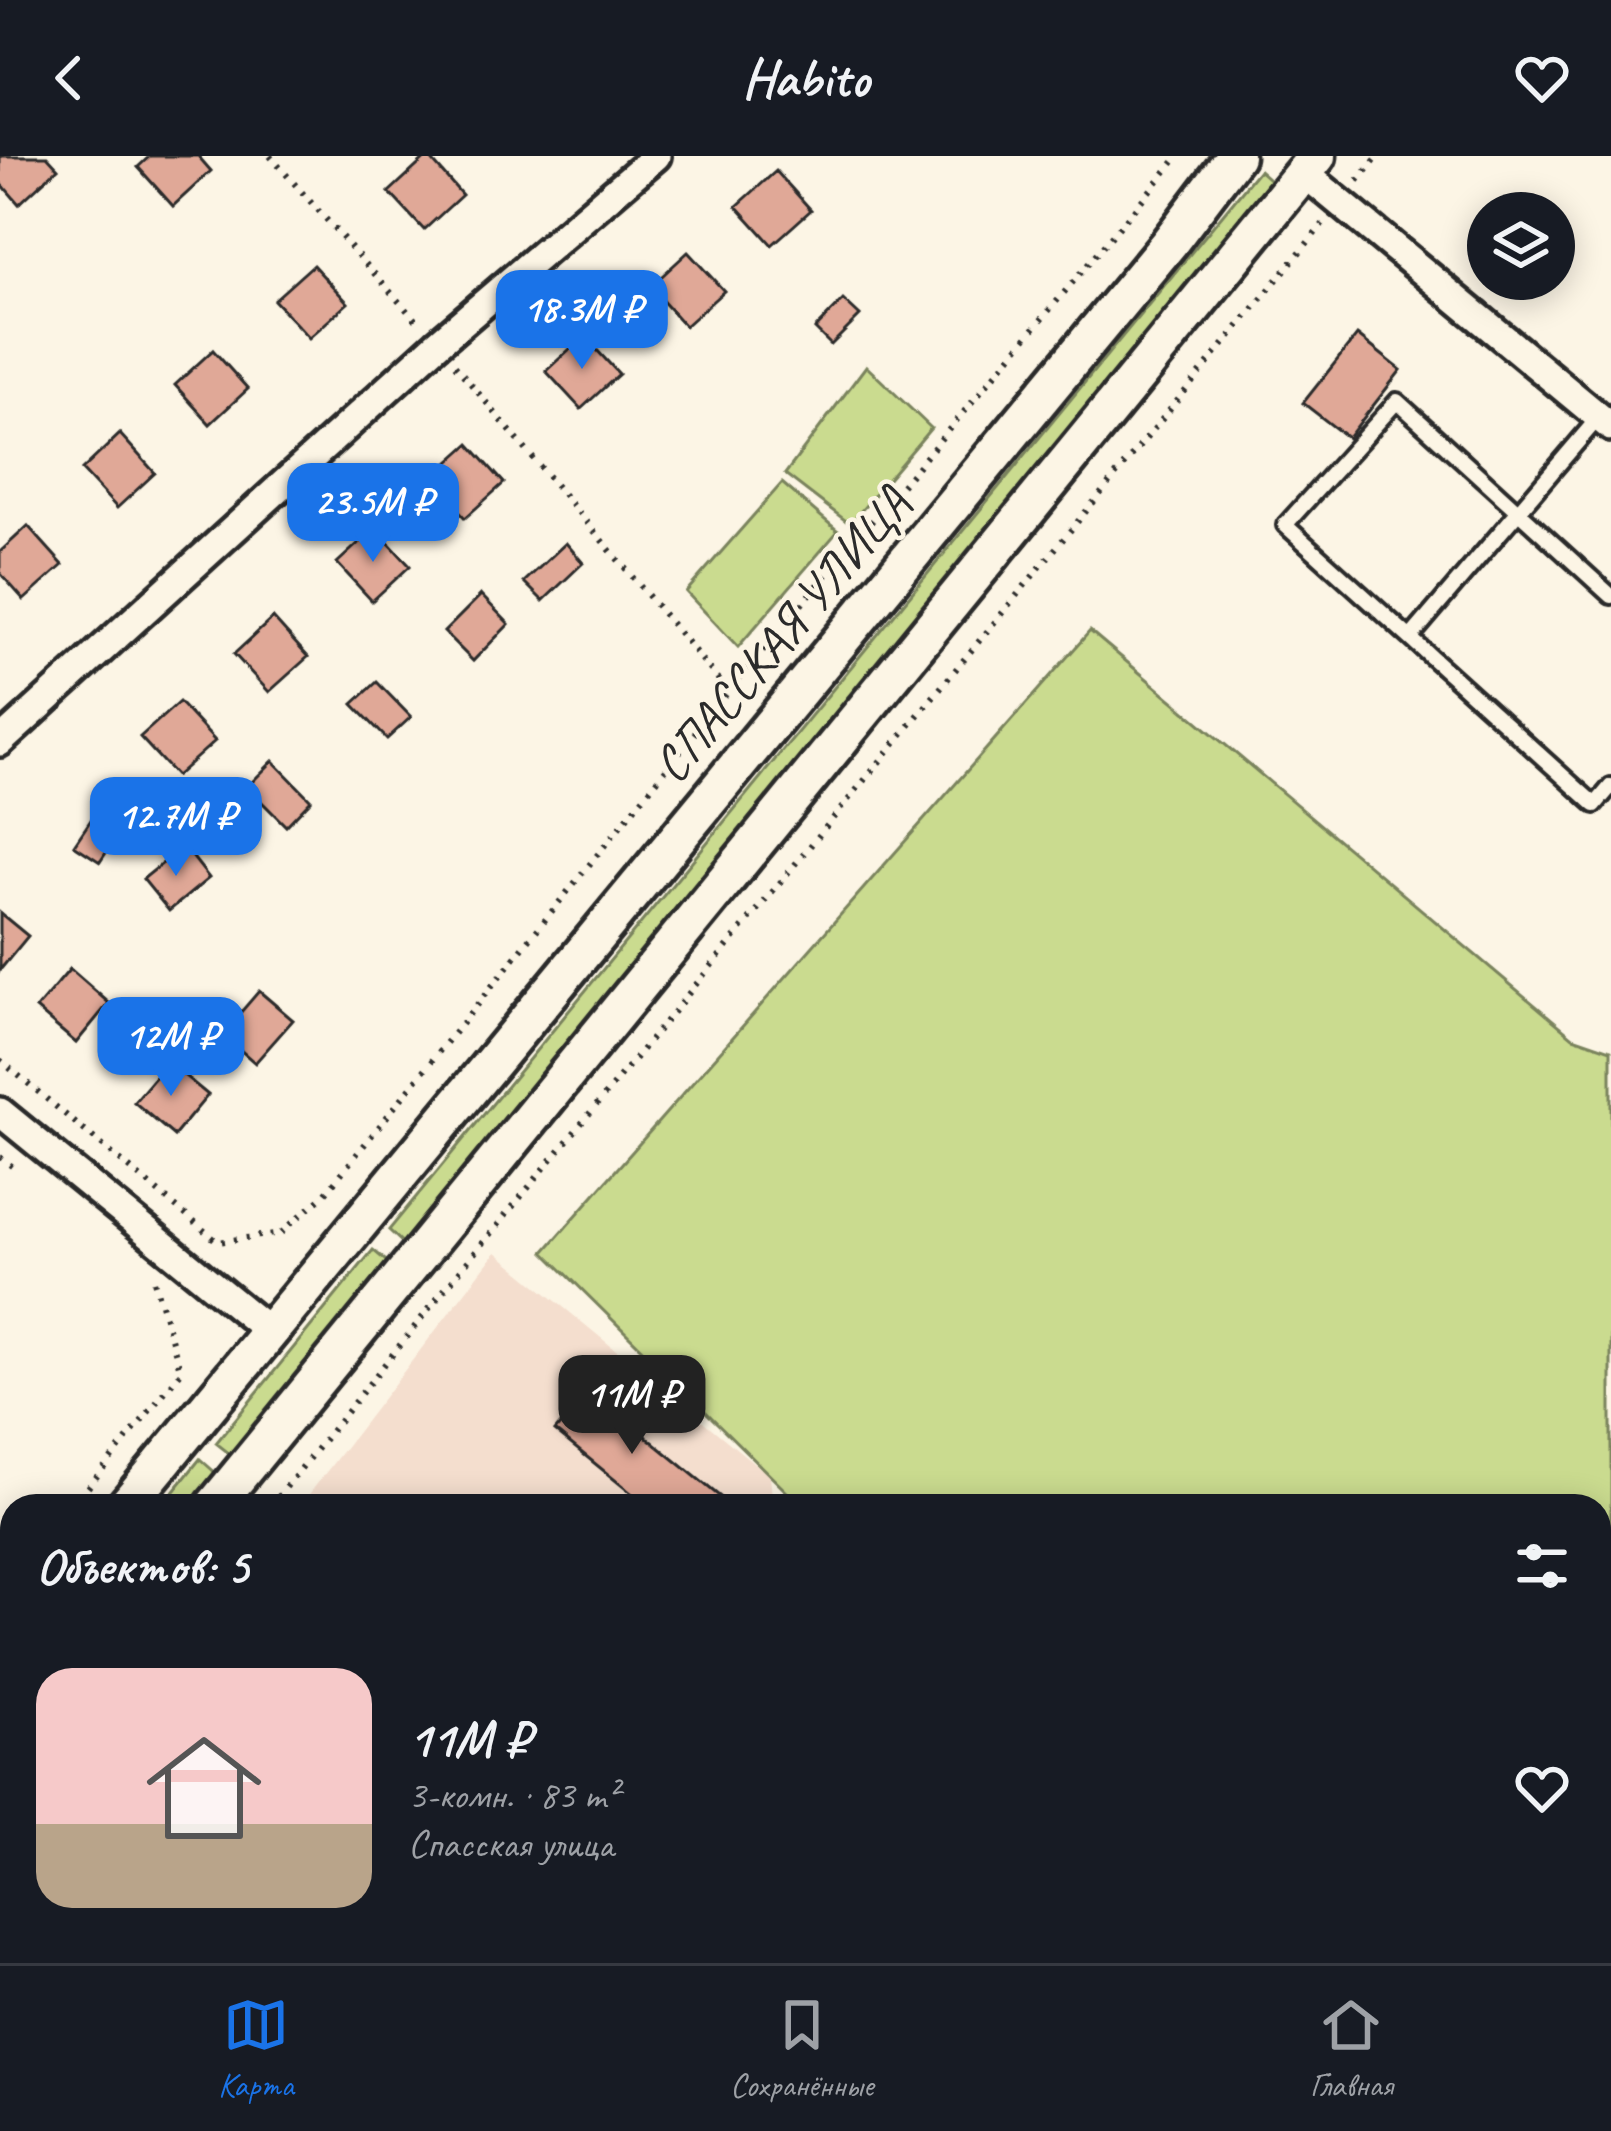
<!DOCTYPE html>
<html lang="ru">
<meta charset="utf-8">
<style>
:root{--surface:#171b24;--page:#242831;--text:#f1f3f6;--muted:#9ea1a6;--line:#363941;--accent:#1a73e8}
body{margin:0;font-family:Caveat,sans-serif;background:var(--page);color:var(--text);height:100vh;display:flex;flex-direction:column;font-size:45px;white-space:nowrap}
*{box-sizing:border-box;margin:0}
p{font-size:39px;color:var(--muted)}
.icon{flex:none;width:66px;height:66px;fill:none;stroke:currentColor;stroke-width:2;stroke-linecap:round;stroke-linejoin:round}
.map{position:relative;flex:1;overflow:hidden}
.drawer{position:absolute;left:0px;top:1338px;width:1611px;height:471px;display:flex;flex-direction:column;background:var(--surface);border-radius:36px 36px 0 0;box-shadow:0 6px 30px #0003}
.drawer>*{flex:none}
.fabs{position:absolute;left:1467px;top:36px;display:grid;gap:24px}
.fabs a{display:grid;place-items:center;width:108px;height:108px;border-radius:50%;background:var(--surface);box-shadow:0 6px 30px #0003;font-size:60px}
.price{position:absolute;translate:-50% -102px;padding:0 27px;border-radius:24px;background:var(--accent);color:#fff;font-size:39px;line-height:78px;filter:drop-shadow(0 3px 6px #0008)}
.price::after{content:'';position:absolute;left:50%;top:72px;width:36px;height:27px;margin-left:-18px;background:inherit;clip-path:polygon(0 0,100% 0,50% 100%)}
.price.on{background:#222;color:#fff}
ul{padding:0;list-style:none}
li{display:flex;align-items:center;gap:36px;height:300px;padding:0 36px}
li span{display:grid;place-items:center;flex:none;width:336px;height:240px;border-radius:36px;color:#555}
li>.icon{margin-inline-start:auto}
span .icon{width:144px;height:144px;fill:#fffc;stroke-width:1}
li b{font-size:51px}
h2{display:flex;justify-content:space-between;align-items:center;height:144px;padding:0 36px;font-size:51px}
header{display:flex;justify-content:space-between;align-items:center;height:156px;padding:0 36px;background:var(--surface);font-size:54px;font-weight:800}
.tab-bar{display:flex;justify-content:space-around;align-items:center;height:168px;border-top:3px solid var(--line);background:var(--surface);font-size:33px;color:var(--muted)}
.tab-bar a{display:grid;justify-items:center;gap:6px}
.tab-bar .on{color:var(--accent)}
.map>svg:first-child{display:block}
.built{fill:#f4dece}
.green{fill:#cadb8f;stroke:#7a835d;stroke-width:3}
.building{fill:#e0a897;stroke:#2b2b2b;stroke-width:3}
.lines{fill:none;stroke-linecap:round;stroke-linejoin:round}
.service-casing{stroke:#2b2b2b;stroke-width:22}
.minor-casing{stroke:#2b2b2b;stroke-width:36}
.tertiary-casing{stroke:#2b2b2b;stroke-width:45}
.path{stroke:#2b2b2b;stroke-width:6;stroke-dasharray:3 9;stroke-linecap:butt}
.service{stroke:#fcf5e5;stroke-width:14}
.minor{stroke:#fcf5e5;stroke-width:27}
.tertiary{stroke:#fcf5e5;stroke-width:36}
.labels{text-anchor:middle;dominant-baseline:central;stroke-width:9;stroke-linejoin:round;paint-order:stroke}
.street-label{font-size:51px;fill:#2b2b2b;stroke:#fcf5e5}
</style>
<header><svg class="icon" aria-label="back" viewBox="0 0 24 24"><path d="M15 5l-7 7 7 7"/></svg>Habito<svg class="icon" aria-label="heart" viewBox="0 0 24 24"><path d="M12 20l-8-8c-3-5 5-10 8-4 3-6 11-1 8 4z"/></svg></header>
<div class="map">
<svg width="1611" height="1807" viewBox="0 0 1611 1807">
<rect width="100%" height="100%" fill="#fcf5e5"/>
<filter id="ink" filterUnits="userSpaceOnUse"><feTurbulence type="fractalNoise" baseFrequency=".00833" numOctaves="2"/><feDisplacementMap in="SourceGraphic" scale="24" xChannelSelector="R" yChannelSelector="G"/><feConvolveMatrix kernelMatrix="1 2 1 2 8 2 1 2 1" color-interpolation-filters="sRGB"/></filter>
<g filter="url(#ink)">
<path class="built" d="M496 1096 770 1320 773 1350H300Z
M12 1724V1797H806L807 1807H0V1740Z"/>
<path class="green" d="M1259 14 1277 30 406 1090 389 1074Z
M866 210 931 272 850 368 785 318Z
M782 327 838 375 738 491 686 436Z
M1090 475 1573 881 1611 894V1807H865L864 1797H1599V1350H795L793 1342 544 1096Z
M373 1094 391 1109 235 1302 216 1287Z
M200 1303 219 1320 194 1350H162Z"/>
<path class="building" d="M0 0H47L58 12 19 48 0 26Z
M150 0H198L211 15 173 50 138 11Z
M428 0 462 39 424 74 389 36Z
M776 15 811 54 772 89 737 50Z
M688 96 724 135 685 170 650 131Z
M313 109 348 147 309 182 274 144Z
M843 144 860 160 831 189 815 173Z
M1357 179 1401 214 1348 282 1303 247Z
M584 180 619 218 581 253 546 215Z
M213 194 248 233 210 268 175 229Z
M120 278 155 317 117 352 82 314Z
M469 288 504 327 465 362 430 323Z
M28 370 63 409 24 444 0 417V396Z
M375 372 410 410 372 445 337 407Z
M566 387 583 407 543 445 524 426Z
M481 439 509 468 473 505 444 476Z
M273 462 308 501 269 536 234 498Z
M377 526 411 561 387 583 353 548Z
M179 546 215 585 176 620 140 581Z
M273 605 311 644 286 670 247 631Z
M111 634 136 651 100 706 74 689Z
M184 690 209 722 169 755 143 723Z
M0 757 28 780 0 814Z
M70 813 109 847 76 887 36 853Z
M259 835 293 864 255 907 222 878Z
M168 906 208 939 174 980 134 946Z
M589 1234 724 1344 719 1350H647L555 1275Z
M149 1797H506L498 1807H161Z
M174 1797H540L532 1807H186Z"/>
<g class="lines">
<g class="service-casing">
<path id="service" d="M1611 440 1397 245 1285 369 1595 649 1611 630
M1410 482 1599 261
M676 1797 688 1807
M26 1807 22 1804 27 1797"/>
</g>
<g class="minor-casing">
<path id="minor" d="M1303 16 1611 271
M0 586 437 188 656 0
M0 956 270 1176"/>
</g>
<g class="tertiary-casing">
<path id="tertiary" d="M126 1350 1169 87 1235 0
M214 1350 1317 0
M0 1502 12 1488
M0 1566 12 1577
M0 1613 12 1598"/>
</g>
<path class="path" d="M270 0 419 168
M1358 25 1378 0
M455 209 728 535
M0 904 218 1086 281 1077 324 1039 728 536 1179 0
M0 1001 13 1011
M73 1350 181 1216 153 1121
M271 1350 444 1134 1323 68
M0 1439 12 1424
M0 1687 12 1672"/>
<use href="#service" class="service"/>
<use href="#minor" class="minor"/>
<use href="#tertiary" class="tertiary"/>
</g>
</g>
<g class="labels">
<g class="street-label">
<text transform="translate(781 478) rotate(-50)">СПАССКАЯ УЛИЦА</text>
</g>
</g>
</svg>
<div class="fabs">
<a><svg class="icon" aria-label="layers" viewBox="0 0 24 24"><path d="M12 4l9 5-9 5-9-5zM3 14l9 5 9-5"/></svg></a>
</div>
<b class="price" style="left:582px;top:216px">18.3M ₽</b>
<b class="price" style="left:373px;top:409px">23.5M ₽</b>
<b class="price" style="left:176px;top:723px">12.7M ₽</b>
<b class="price" style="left:171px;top:943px">12M ₽</b>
<b class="price on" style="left:632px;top:1301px">11M ₽</b>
<section class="drawer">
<h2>Объектов: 5<svg class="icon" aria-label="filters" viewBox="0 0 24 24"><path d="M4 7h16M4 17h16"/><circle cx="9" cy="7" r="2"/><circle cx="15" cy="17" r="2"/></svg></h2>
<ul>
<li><span style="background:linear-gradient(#f6c9c9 65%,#b9a48a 0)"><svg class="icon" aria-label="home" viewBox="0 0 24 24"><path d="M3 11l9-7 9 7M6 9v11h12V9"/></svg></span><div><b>11M ₽</b><p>3-комн. · 83 m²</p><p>Спасская улица</p></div><svg class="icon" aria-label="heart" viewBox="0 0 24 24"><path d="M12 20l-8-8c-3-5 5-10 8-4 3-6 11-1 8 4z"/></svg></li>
</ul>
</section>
</div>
<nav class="tab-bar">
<a class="on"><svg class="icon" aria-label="map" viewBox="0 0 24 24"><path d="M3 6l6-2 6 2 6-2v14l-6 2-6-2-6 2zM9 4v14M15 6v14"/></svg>Карта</a>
<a><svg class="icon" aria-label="saved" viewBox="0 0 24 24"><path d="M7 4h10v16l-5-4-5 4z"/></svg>Сохранённые</a>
<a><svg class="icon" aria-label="home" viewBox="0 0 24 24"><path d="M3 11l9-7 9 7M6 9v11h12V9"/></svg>Главная</a>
</nav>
